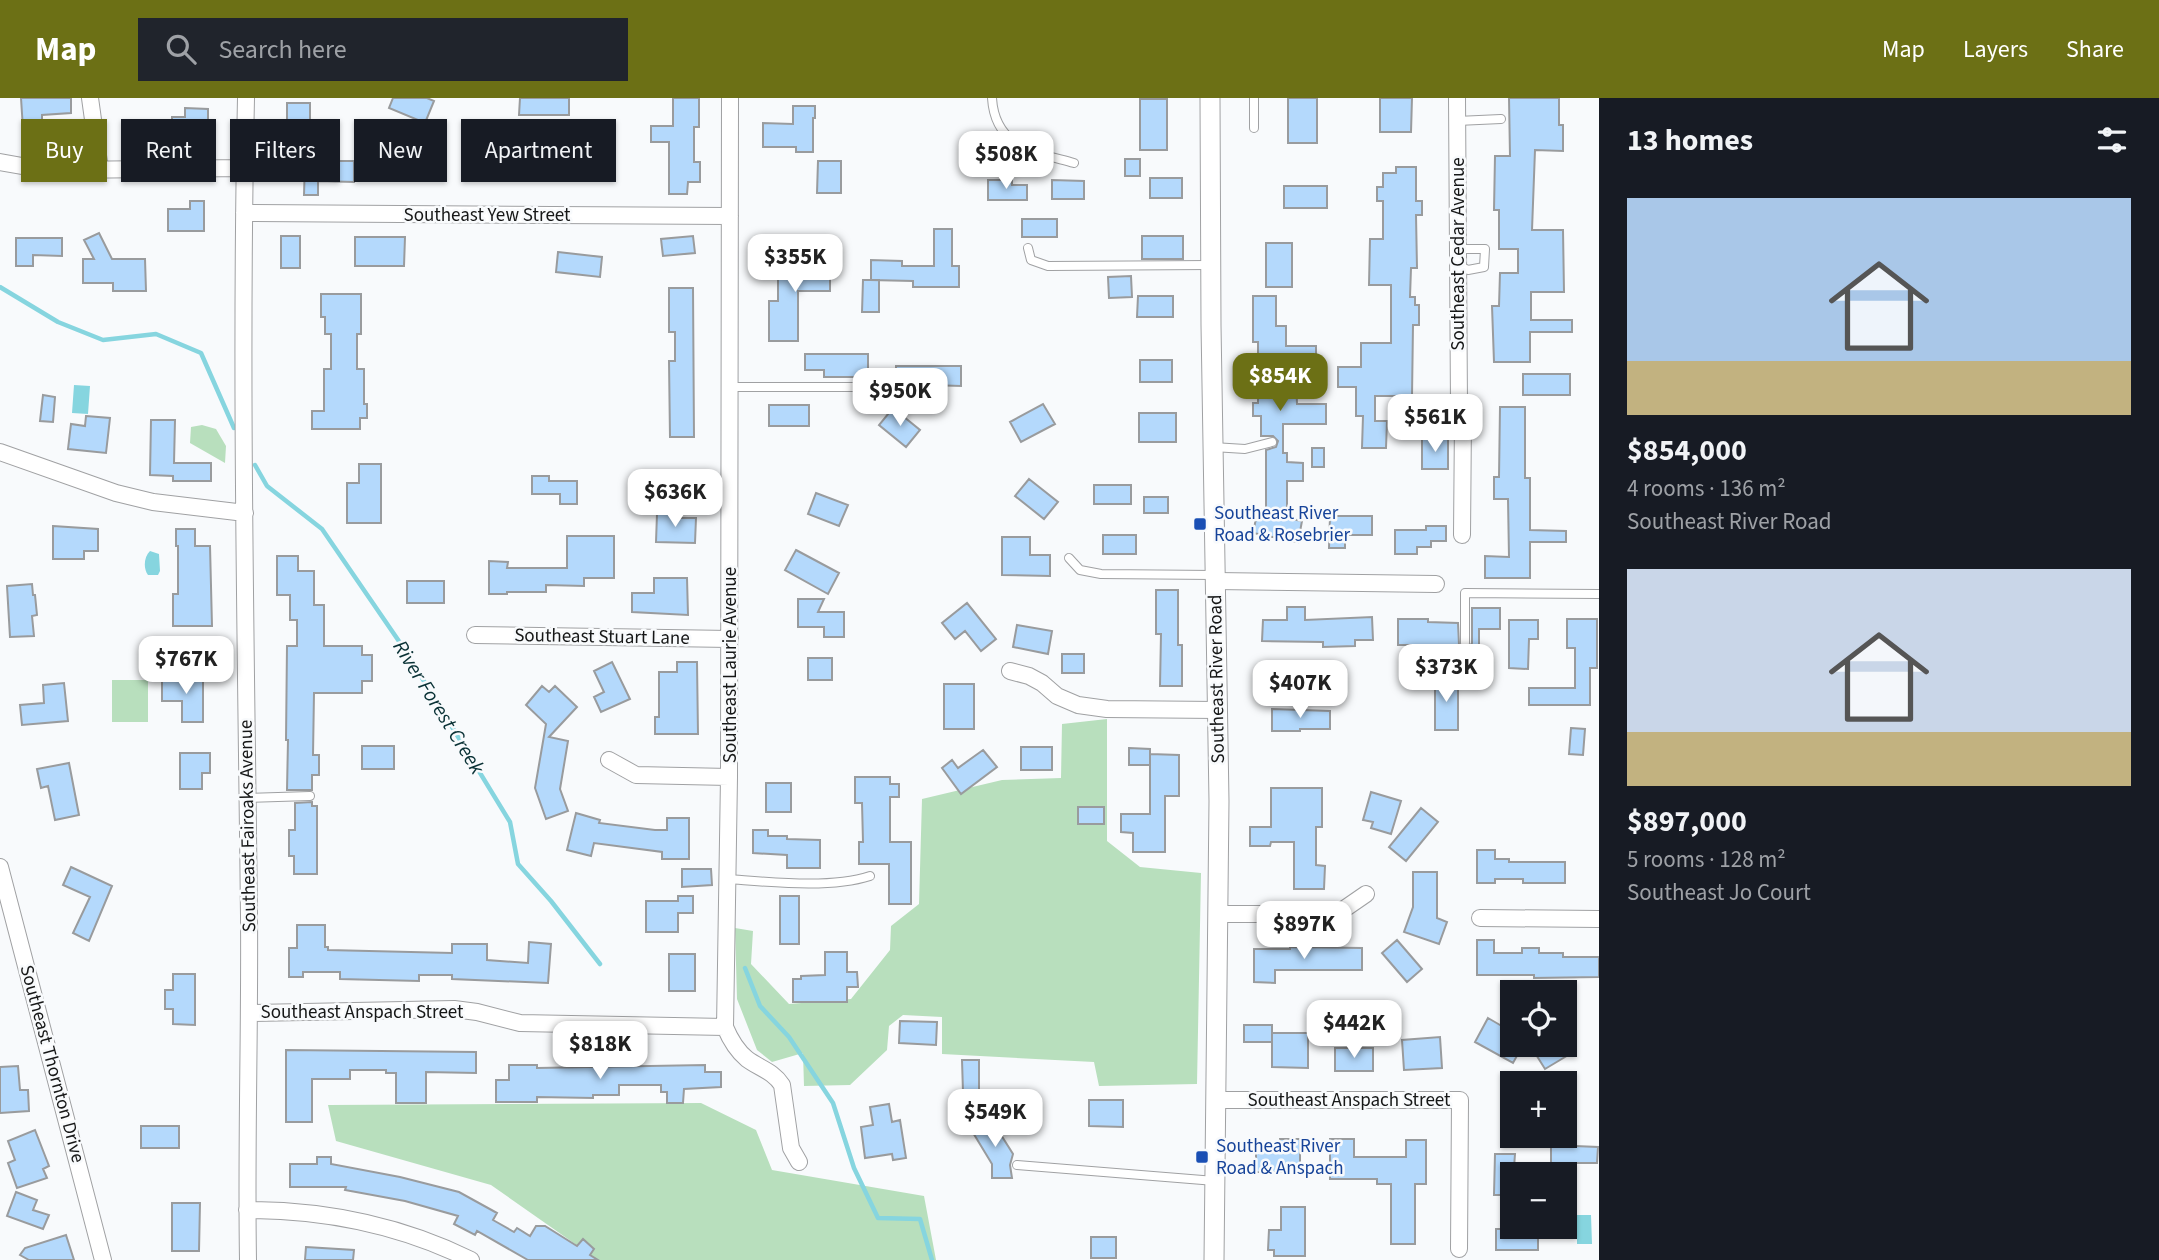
<!DOCTYPE html>
<meta charset="utf-8">
<style>
:root{--surface:#171b24;--page:#20242c;--text:#f1f3f6;--muted:#9ea1a6;--accent:#6c7015}
body{margin:0;font-family:"Source Sans 3",sans-serif;background:var(--page);color:var(--text);height:100vh;display:flex;flex-direction:column;font-size:26px;white-space:nowrap}
*{box-sizing:border-box;margin:0}
p{font-size:23px;color:var(--muted)}
.icon{flex:none;width:38px;height:38px;fill:none;stroke:currentColor;stroke-width:2;stroke-linecap:round;stroke-linejoin:round}
.map{position:relative;flex:1;overflow:hidden}
.sheet{display:flex;flex-direction:column;background:var(--surface);width:560px}
.sheet>*{flex:none}
.hud{position:absolute;left:21px;top:21px;width:665px;height:63px;display:flex;gap:14px}
.buttons{position:absolute;left:1500px;top:882px;display:grid;gap:14px}
.buttons a{display:grid;place-items:center;width:77px;height:77px;border-radius:0px;background:var(--surface);box-shadow:0 2px 5px #0004;font-size:35px}
.price{position:absolute;translate:-50% -60px;padding:0 16px;border-radius:14px;background:#fff;color:#222;font-size:23px;line-height:46px;filter:drop-shadow(0 2px 4px #0008)}
.price::after{content:'';position:absolute;left:50%;top:42px;width:21px;height:16px;margin-left:-10px;background:inherit;clip-path:polygon(0 0,100% 0,50% 100%)}
.price.on{background:var(--accent);color:#fff}
ul{padding:0;list-style:none}
li{display:grid;align-content:center;gap:14px;height:371px;padding:0 28px}
li span{display:grid;place-items:center;height:217px;border-radius:0px;color:#555}
li>.icon{margin-inline-start:auto}
span .icon{width:126px;height:126px;fill:#fffc;stroke-width:1}
li b{font-size:30px}
h2{display:flex;justify-content:space-between;align-items:center;height:84px;padding:0 28px;font-size:30px}
.chip{padding:0 24px;border-radius:0px;background:var(--surface);box-shadow:0 2px 5px #0004;font-size:24px;line-height:63px}
.chip.on{background:var(--accent);color:#fff}
header{display:flex;align-items:center;gap:42px;box-sizing:border-box;height:98px;padding:0 35px;background:var(--accent);color:#fff}
header strong{font-size:33px}
nav{display:flex;gap:38px;margin-inline-start:auto;font-size:24px}
.search{width:490px;height:63px;background:var(--page);display:flex;align-items:center;gap:18px;box-sizing:border-box;padding:0 24px;border-radius:0px;color:var(--muted);font-size:26px}
main{display:flex;flex:1;min-height:0}
.map>svg:first-child{display:block}
.green{fill:#b8dfbd}
.water{fill:#86d5df}
.lines{fill:none;stroke-linecap:round;stroke-linejoin:round}
.stream{stroke:#86d5df;stroke-width:4.5}
.building{fill:#b4d9fc;stroke:#999b9d;stroke-width:2}
.service-casing{stroke:#a0a1a3;stroke-width:10}
.minor-casing{stroke:#a0a1a3;stroke-width:18}
.tertiary-casing{stroke:#a0a1a3;stroke-width:21}
.service{stroke:#fff;stroke-width:8}
.minor{stroke:#fff;stroke-width:16}
.tertiary{stroke:#fff;stroke-width:19}
.transit-dot{fill:#1a4fb4;stroke:#f8fafc;stroke-width:2.5}
.labels{text-anchor:middle;dominant-baseline:central;stroke-width:5;stroke-linejoin:round;paint-order:stroke}
.street-label{font-size:19px;fill:#161717;stroke:#f8fafc}
.transit-label{font-size:19px;fill:#164399;stroke:#f8fafc;text-anchor:start}
.water-label{font-size:21px;font-style:italic;fill:#093135;stroke:#f8fafc}
</style>
<header>
<strong>Map</strong>
<div class="search"><svg class="icon" aria-label="search" viewBox="0 0 24 24"><circle cx="10" cy="10" r="6"/><path d="M15 15l6 6"/></svg>Search here</div>
<nav><a>Map</a><a>Layers</a><a>Share</a></nav>
</header>
<main>
<div class="map">
<svg width="1599" height="1162" viewBox="0 0 1599 1162">
<rect width="100%" height="100%" fill="#f8fafc"/>
<path class="green" d="M202 327 216 331 226 348 225 365 190 345 191 329Z
M112 582H148V624H112Z
M1107 621V743L1140 769 1201 775 1197 986 1099 988 1094 964 942 956V919L903 917 889 928 887 952 850 987 804 988 803 955 772 964 757 952 737 901 735 830 753 833 751 866 789 906 851 901 890 852 891 828 919 806 922 701 1002 682 1061 680 1062 626Z
M701 1005 756 1032 772 1072 924 1098 936 1162H598L491 1087 336 1043 328 1007Z"/>
<path class="water" d="M74 287 90 288 88 316 72 315Z
M150 453 159 456 160 473 158 477H148C143 470 144 459 150 453Z
M1577 1117H1591L1592 1146H1577Z"/>
<g class="lines">
<path class="stream" d="M0 189 58 224 103 242 156 236 201 255 234 330
M255 367 267 388 322 431 405 552 510 724 518 766 551 803 600 866
M745 870 760 908 789 939 833 1005 854 1070 878 1120 920 1121 932 1162"/>
</g>
<path class="building" d="M21 0H71V15L42 17V30L23 31Z
M393 0H427L434 3 425 25 389 10Z
M520 0H569V17H519Z
M673 0H699V29H694V64H700V84H688L687 96H669V44H651V28H673Z
M1288 0H1317V45H1288Z
M1380 0H1412L1411 34H1380Z
M1509 0H1559V27H1563V53L1535 52 1532 132H1563L1564 194H1531V222H1572V234H1530V264H1494L1492 208H1499L1500 175H1518V151H1499V112H1494L1495 58H1510Z
M1140 1H1167V52H1140Z
M287 5H310V43H287Z
M793 8H815V20H813V54H796V49H763V25L793 26Z
M185 10 208 11V30H185V35H172V19H185Z
M397 56H426V83H397Z
M1125 61H1140V78H1125Z
M305 63H354V84L318 83V97H304Z
M818 63H841V95H817Z
M1396 69H1416V103H1422V117H1416L1417 170H1411L1410 199H1415V207H1419V227H1413L1412 298H1375V323H1387L1386 350H1362L1363 318H1356V289H1338V269H1361V245H1391V187H1369L1370 141H1383V103H1377V89H1383V75H1396Z
M1150 80H1182V100H1150Z
M988 82H1012V87H1027V102H988Z
M1052 82 1084 83V101H1052Z
M1284 88H1327V110H1284Z
M190 103H204V133H168V111H190Z
M1022 121H1057V139H1022Z
M934 131H952V168H959V189H913V183L871 182V162L902 163V168H934Z
M99 135 112 161H145L146 193H113V185H83V161H94L84 142Z
M281 138H300V170H281Z
M693 138 695 155 663 158 661 141Z
M1142 138H1183V161H1142Z
M355 139H405L404 168H355Z
M16 140H62V158L33 157V168H16Z
M1266 145H1292V189H1266Z
M792 148H814L813 173H830V193H798V243H769V203H778V172L792 173Z
M558 154 602 159 600 179 556 174Z
M1131 178 1132 199 1109 200 1108 179Z
M863 182H879V214H862Z
M669 190H693L694 339H670L669 263H675V234H669Z
M321 196H361V236H357V271H364V306H367V320H360V331H312V313H324V271H331V236H325V219H321Z
M1138 198H1173V219H1137Z
M1253 198H1276V228H1286V248H1316V278H1296L1297 306H1326V326H1283V355H1287V364L1303 365V383H1287V408H1290L1287 420 1302 423 1298 444 1253 435 1258 411 1266 413V352L1276 349 1278 343 1273 338H1261V318H1253V305H1258V244H1253Z
M805 256H868V279H824V272H805Z
M1140 262H1172V284H1140Z
M896 268H961V288L896 286Z
M1523 276H1570V297H1523Z
M43 297 55 299 53 324 40 323Z
M1043 306 1055 326 1021 344 1010 324Z
M769 307H809V328H769Z
M1500 309H1525V380H1530V432L1566 433V444H1530V480H1485V458L1509 459 1508 401H1494V379H1499Z
M893 310 920 332 906 349 879 327Z
M1139 315H1176V344H1139Z
M86 318 110 320 106 355 68 351 71 326 85 328Z
M151 322H175L174 365H211V383H173V378L150 377Z
M1422 340H1448V371H1422Z
M1312 350H1324V369H1312Z
M359 366H381V425H347V385H359Z
M532 378H549V383H577V406H560V396H532Z
M1029 381 1058 404 1044 421 1015 398Z
M1094 387H1131V406H1094Z
M816 395 848 407 839 428 808 416Z
M1144 399H1168V415H1144Z
M657 416H675L674 420H696L695 445 656 444Z
M1330 418H1372V437H1345V450H1329Z
M53 428 98 431V453H84V461H53Z
M1426 428H1446V443H1431V449H1417V456H1395V432H1426Z
M176 431H195V448H210L212 528H173V496H178V448H176Z
M1103 437H1136V456H1103Z
M567 438H614V480H584V488L546 487V494H507V496H489V463L508 464 507 470H567Z
M1002 439H1030V457H1050V478L1002 477Z
M796 452 839 475 828 496 785 472Z
M277 458H298V473H314V507H324V548H362V557H372V583H362V595H314L313 657H319V677H312V692H287L288 642H286L287 548H297V522H290V497H277Z
M654 480H687L688 517 632 514V495H654Z
M407 483H444V505H407Z
M32 486 33 497H35L37 517 32 518 34 538 10 539 7 488Z
M1156 492H1178V547H1182V588H1160L1161 536H1156Z
M798 501H824L818 514H844V539H824V529H798Z
M967 505 996 541 981 553 965 533 955 541 942 525Z
M1287 509H1305V522L1372 519 1373 542H1355V548L1323 549V544L1262 543 1263 522H1287Z
M1472 510H1500V531H1479V576H1464V551L1469 550 1472 545Z
M1398 521H1428V524L1458 525 1459 547H1398Z
M1567 521H1597V570H1590V607H1529V590H1575V550H1567Z
M1509 522H1538V541H1529L1528 571 1509 570Z
M1017 527 1052 533 1048 556 1013 549Z
M151 546 171 547 170 565H150Z
M1062 556H1084V575H1062Z
M808 560H832V582H808Z
M612 564 630 601 601 614 594 599 604 594 594 573Z
M677 564H697L698 636H655V619H659V574H677Z
M162 579H203V624H182V603H162Z
M1435 581H1458V632H1435Z
M64 585 68 623 22 627 20 607 44 605 43 587Z
M944 586H974V631H944Z
M542 588 549 594 555 588 577 609 549 639 568 643 560 691 568 713 546 721 535 690 546 626 526 607Z
M1272 611 1330 613V631H1300V633H1272Z
M1571 630 1585 631 1583 657 1569 656Z
M362 648H394V671H362Z
M1021 649H1052V672H1021Z
M1129 650 1150 651V667H1129Z
M983 652 997 669 961 696 942 670 952 662 958 670Z
M180 655H210V675H202V691H180Z
M1150 656 1179 657V698H1165V754H1133V735L1121 734V716H1150Z
M69 665 79 717 55 722 48 688 41 690 37 671Z
M855 679H890V686H899V699H890V744H911V806H889V766H859V744H863L862 705H855Z
M766 685H791V714H766Z
M1271 690H1322V729H1316V767L1325 768 1324 791H1294V744H1271L1270 748H1250V729H1271Z
M1371 694 1401 703 1391 736 1371 730 1373 724 1363 722Z
M312 704V708H317V776H294V758H289V732H295V705Z
M1078 709H1104V726H1078Z
M1421 710 1438 724 1406 763 1389 749Z
M576 715 600 722 599 725 655 732H667V720H689V761H662V754L594 745 591 758 567 752Z
M753 732H768V738H787V741L820 742V770H787V757L753 755Z
M1477 752H1495V761H1509V764H1565V785H1523V781H1495V785H1477Z
M71 769 112 788 89 843 73 835 90 799 63 787Z
M682 771H711L712 787 682 789Z
M1413 774H1437V820L1447 824 1439 846 1404 834 1413 809Z
M678 798H693V815H678V834H646V803H678Z
M780 798H799V846H780Z
M297 827H325V849H328V852L452 855V846H487V862L528 865 529 844 551 846 548 885 452 881V877H419V883L340 881V874H303V879H289V850H297Z
M1397 842 1422 871 1407 884 1382 855Z
M1477 842H1494V855H1522V850H1539V855H1563V859H1599V879L1534 880V877H1477Z
M1290 849 1362 850V872H1275V885L1254 884V851H1290Z
M825 854H847V874H857L858 889H847V904H793V881H801V878L825 877Z
M669 856H695V893H669Z
M173 876H195V927L173 926V911H165V892H173Z
M1488 920 1512 934V947H1523L1513 965 1475 944Z
M900 923 937 924 936 947 899 945Z
M1244 927H1272V944H1244Z
M1272 935H1308V970L1272 969Z
M1440 939 1442 970 1404 972 1402 942Z
M1530 947H1564L1570 956 1545 971Z
M1335 950H1373V973H1335Z
M286 952 476 954V975L426 974V1005H396V975H386V972H350V981H312V1024H286Z
M962 962H979V994H963Z
M509 967H537V970L705 967V974H721V989L684 991 683 1005H667V994H661V987H619V997H593V1000L537 999V1004H496V982H509Z
M18 968 20 992H28L29 1013 0 1015V969Z
M1089 1002H1123V1029L1089 1028Z
M889 1006 892 1024 900 1022 906 1060 893 1062 892 1056 865 1060 861 1029 873 1027 870 1009Z
M991 1021 1013 1056 1010 1067 1012 1080H992V1066L972 1033Z
M141 1028H179V1050H141Z
M35 1032 49 1068 43 1071 47 1080 17 1090 8 1065 15 1062 8 1043Z
M1280 1041H1300V1074H1256V1054H1280Z
M1330 1041H1354V1059H1406V1042H1426V1086H1415V1146H1391V1086H1377V1081H1330Z
M1551 1047 1598 1049 1597 1065H1567V1068H1551Z
M1495 1056H1515L1512 1097H1494Z
M317 1059H331V1066L400 1079 459 1094 497 1115 493 1122 514 1134 517 1130 530 1138 536 1128H545L577 1148 583 1141 594 1151 590 1157 598 1162H528L477 1133 475 1137 454 1126 458 1118 405 1103 345 1092 346 1089H290V1066H317Z
M16 1094 37 1102 33 1112 49 1117 43 1131 7 1118Z
M172 1105H200L199 1153H172Z
M1281 1109H1305V1158H1274V1152H1268L1269 1132H1281Z
M1520 1129H1538V1152H1496V1131H1520Z
M66 1137 74 1162H29L20 1157 25 1150Z
M1091 1139H1116V1160H1091Z
M306 1149 354 1152 353 1162H305Z"/>
<g class="lines">
<g class="service-casing">
<path id="service" d="M992 0C995 50 1035 54 1074 65
M1254 0V30
M1457 23 1501 21
M1028 150 1031 162 1048 168 1210 167
M1458 151H1485L1484 169 1468 172 1458 167
M730 289H881
M1213 349 1245 351 1272 344
M1069 460 1080 472 1101 476 1214 477
M1465 545V495L1599 496
M248 700 310 698
M727 781C770 784 830 791 870 778
M1017 1067 1215 1083"/>
</g>
<g class="minor-casing">
<path id="minor" d="M90 0 100 72
M246 0C240 272 246 545 249 818 250 932 246 1047 248 1162
M730 0 729 679 725 929C730 941 736 952 747 961 759 970 773 973 782 987L791 1050 799 1064
M1457 0 1459 308 1463 321 1462 437
M0 64 39 71 64 72 244 70
M244 115 730 118
M0 354 116 395 153 404 245 415
M1216 483 1436 486
M475 537 730 541
M1010 573 1029 578 1042 585 1057 598 1078 607 1107 611 1218 612
M609 662 636 677 729 679
M0 769 103 1162
M1219 816H1337L1366 796
M1480 820 1599 821
M250 915 454 911 477 914 520 925 725 929
M1217 1002H1460L1459 1151
M247 1112C326 1112 400 1127 471 1162"/>
</g>
<g class="tertiary-casing">
<path id="tertiary" d="M1210 0 1211 227 1219 703 1214 1162"/>
</g>
<use href="#service" class="service"/>
<use href="#minor" class="minor"/>
<use href="#tertiary" class="tertiary"/>
</g>
<g class="transit-dot">
<rect x="1193" y="419" width="14" height="14" rx="3.5"/>
<rect x="1195" y="1052" width="14" height="14" rx="3.5"/>
</g>
<g class="labels">
<g class="street-label">
<text x="487" y="117">Southeast Yew Street</text>
<text transform="translate(1458 156) rotate(-90)">Southeast Cedar Avenue</text>
<text transform="translate(602 539) rotate(1)">Southeast Stuart Lane</text>
<text transform="translate(730 567) rotate(-90)">Southeast Laurie Avenue</text>
<text transform="translate(1217 581) rotate(-91)">Southeast River Road</text>
<text transform="translate(248 728) rotate(-91)">Southeast Fairoaks Avenue</text>
<text x="362" y="914">Southeast Anspach Street</text>
<text transform="translate(52 966) rotate(75)">Southeast Thornton Drive</text>
<text x="1349" y="1002">Southeast Anspach Street</text>
</g>
<g class="transit-label">
<text x="1214" y="415">Southeast River<tspan x="1214" dy="22">Road &amp; Rosebrier</tspan></text>
<text x="1216" y="1048">Southeast River<tspan x="1216" dy="22">Road &amp; Anspach</tspan></text>
</g>
<g class="water-label">
<text transform="translate(439 609) rotate(58)">River Forest Creek</text>
</g>
</g>
</svg>
<div class="buttons">
<a><svg class="icon" aria-label="locate" viewBox="0 0 24 24"><circle cx="12" cy="12" r="6"/><path d="M12 2v4M12 18v4M2 12h4M18 12h4"/></svg></a>
<a>+</a>
<a>−</a>
</div>
<b class="price" style="left:1006px;top:93px">$508K</b>
<b class="price" style="left:795px;top:196px">$355K</b>
<b class="price on" style="left:1280px;top:315px">$854K</b>
<b class="price" style="left:900px;top:330px">$950K</b>
<b class="price" style="left:1435px;top:356px">$561K</b>
<b class="price" style="left:675px;top:431px">$636K</b>
<b class="price" style="left:186px;top:598px">$767K</b>
<b class="price" style="left:1446px;top:606px">$373K</b>
<b class="price" style="left:1300px;top:622px">$407K</b>
<b class="price" style="left:1304px;top:863px">$897K</b>
<b class="price" style="left:1354px;top:962px">$442K</b>
<b class="price" style="left:600px;top:983px">$818K</b>
<b class="price" style="left:995px;top:1051px">$549K</b>
<div class="hud">
<a class="chip on">Buy</a>
<a class="chip">Rent</a>
<a class="chip">Filters</a>
<a class="chip">New</a>
<a class="chip">Apartment</a>
</div>
</div>
<section class="sheet">
<h2>13 homes<svg class="icon" aria-label="filters" viewBox="0 0 24 24"><path d="M4 7h16M4 17h16"/><circle cx="9" cy="7" r="2"/><circle cx="15" cy="17" r="2"/></svg></h2>
<ul>
<li><span style="background:linear-gradient(#a9c7e8 75%,#c2b280 0)"><svg class="icon" aria-label="home" viewBox="0 0 24 24"><path d="M3 11l9-7 9 7M6 9v11h12V9"/></svg></span><div><b>$854,000</b><p>4 rooms · 136 m²</p><p>Southeast River Road</p></div></li>
<li><span style="background:linear-gradient(#c9d6e8 75%,#c2b280 0)"><svg class="icon" aria-label="home" viewBox="0 0 24 24"><path d="M3 11l9-7 9 7M6 9v11h12V9"/></svg></span><div><b>$897,000</b><p>5 rooms · 128 m²</p><p>Southeast Jo Court</p></div></li>
</ul>
</section>
</main>
